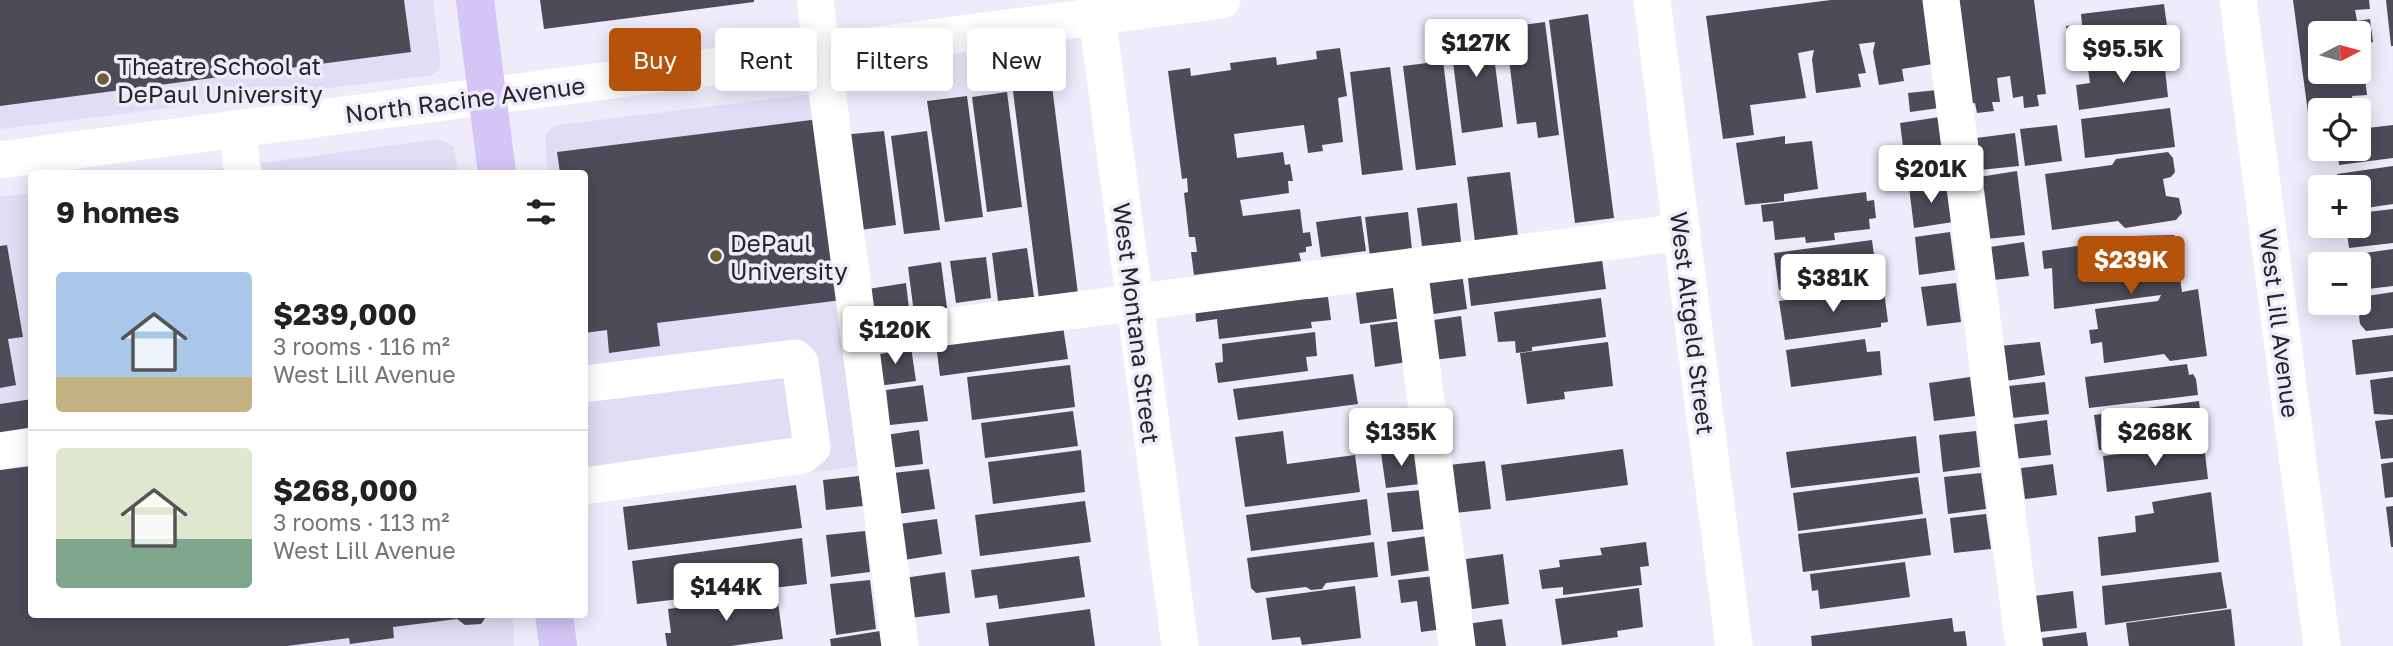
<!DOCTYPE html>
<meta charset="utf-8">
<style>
:root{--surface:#fff;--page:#f2f2f2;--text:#222;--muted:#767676;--line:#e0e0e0;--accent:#b45309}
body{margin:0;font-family:"Golos Text",sans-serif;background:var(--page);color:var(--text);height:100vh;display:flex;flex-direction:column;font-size:26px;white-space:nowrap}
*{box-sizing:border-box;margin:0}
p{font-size:23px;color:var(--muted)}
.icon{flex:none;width:38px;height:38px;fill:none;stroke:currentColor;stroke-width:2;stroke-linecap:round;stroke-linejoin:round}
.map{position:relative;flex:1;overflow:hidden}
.drawer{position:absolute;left:28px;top:170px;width:560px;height:448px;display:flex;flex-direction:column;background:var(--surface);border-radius:7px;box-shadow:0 4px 18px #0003}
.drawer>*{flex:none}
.top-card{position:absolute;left:609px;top:28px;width:665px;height:63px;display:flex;gap:14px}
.needle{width:46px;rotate:84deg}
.buttons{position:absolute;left:2308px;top:21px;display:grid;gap:14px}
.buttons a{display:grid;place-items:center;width:63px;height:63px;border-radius:7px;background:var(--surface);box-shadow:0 4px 18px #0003;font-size:35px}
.price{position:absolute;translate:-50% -60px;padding:0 16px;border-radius:7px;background:#fff;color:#222;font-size:23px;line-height:46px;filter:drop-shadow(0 2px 4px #0008)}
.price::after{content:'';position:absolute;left:50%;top:42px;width:21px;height:16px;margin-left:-10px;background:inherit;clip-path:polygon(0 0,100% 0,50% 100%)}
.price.current{background:var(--accent);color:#fff}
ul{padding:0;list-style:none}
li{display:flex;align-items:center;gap:21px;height:175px;padding:0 28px}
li+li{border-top:2px solid var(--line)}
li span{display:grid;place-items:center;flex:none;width:196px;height:140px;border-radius:7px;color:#555}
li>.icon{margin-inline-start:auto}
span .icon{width:84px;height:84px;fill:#fffc;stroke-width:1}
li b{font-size:30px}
h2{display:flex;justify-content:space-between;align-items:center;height:84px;padding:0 28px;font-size:30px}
.pill{padding:0 24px;border-radius:7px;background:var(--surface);box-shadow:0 4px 18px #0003;font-size:24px;line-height:63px}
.pill.current{background:var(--accent);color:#fff}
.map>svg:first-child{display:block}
.built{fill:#e2ddf4}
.building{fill:#4e4b58}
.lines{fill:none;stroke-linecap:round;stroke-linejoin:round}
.minor{stroke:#fff;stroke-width:37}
.major{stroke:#d3c6f7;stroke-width:38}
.poi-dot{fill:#715c2b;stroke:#eeebfb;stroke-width:2.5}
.labels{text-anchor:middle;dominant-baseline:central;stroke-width:7;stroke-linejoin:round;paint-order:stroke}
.poi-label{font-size:24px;fill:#27252b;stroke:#eeebfb;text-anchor:start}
.street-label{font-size:24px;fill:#27252b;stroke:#eeebfb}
</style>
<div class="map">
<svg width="2393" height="646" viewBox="0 0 2393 646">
<rect width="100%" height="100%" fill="#eeebfb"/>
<path class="built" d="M0 0H433L441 66 433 75 0 129Z
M827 92 876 464 587 501 584 477V173H548L545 136 550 129 559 125Z
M440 139 454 147 458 173H188Z
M31 193 32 614H513L514 646H0V197Z"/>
<path class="building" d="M0 0H404L411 52 0 106Z
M540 0H754V2L544 29Z
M1831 0H1924L1933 64 1902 69 1904 81 1879 85 1873 52 1875 42 1859 44 1866 73 1858 74 1861 87 1816 93 1812 59 1814 50 1798 53 1806 98 1750 105 1754 135 1723 139 1706 16Z
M1951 0H2034L2046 94 2037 95 2039 106 2024 108 2023 96 2013 98 2010 76 1997 78 2000 102H1992L1994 111 1977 113 1975 103 1968 104Z
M2293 0H2369L2370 9 2355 10 2357 21 2370 19 2373 42 2359 44V33H2320V72H2359L2361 47 2367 95 2352 96 2354 108 2308 113Z
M2386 0H2393V46H2391Z
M2164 4 2170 49 2087 59 2086 53 2070 55 2066 26 2082 25 2081 14Z
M1588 14 1614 218 1575 223 1549 20Z
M1545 22 1559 135 1538 138 1536 122 1517 124 1505 27Z
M1490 25 1503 127 1462 133 1449 31Z
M1340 48 1347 96 1338 98 1343 142 1322 145 1323 151 1308 153 1304 125 1234 134 1237 158 1283 152 1285 165 1290 164 1293 181H1288L1289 193 1240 200 1243 216 1300 209 1303 233 1310 232 1312 246 1306 247V252L1299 253 1301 261 1194 275 1191 252H1197L1195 237H1189L1184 193 1188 192 1187 178 1182 179 1168 71 1190 68 1191 76 1231 70 1230 63 1276 57 1277 65 1317 59 1316 51Z
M2164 59 2168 97 2079 110 2076 85 2090 83 2088 69Z
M1443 61 1456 165 1416 170 1403 66Z
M1390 67 1403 170 1362 175 1350 72Z
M1052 86 1078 294 1039 299 1013 91Z
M1937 90 1939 108 1910 112 1908 93Z
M1007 92 1022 207 987 212 972 97Z
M967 96 983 217 945 222 927 101Z
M2170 108 2175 147 2085 158 2081 119Z
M1940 117 1947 172 1907 178 1900 123Z
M819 119 842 300 657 323 660 346 609 353 607 330 584 333V173H560L557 152Z
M2057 125 2062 161 2025 166 2020 129Z
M2393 125V158L2339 165 2337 149H2359V129Z
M884 131 896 225 853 231 841 135Z
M927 131 940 230 904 234 891 136Z
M2015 133 2019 166 1980 170 1976 138Z
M1785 136V144L1812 141 1818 189 1784 194V201L1745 205 1736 143Z
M2168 152 2173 158 2175 172 2171 177 2163 179 2166 196 2179 198 2182 213 2176 220 2125 228 2118 221 2052 230 2045 174 2112 165 2116 159Z
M2393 166V204L2359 209V187H2339L2337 174Z
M2017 171 2025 235 1987 239 1979 177Z
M1510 172 1518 236 1475 242 1467 177Z
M1948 182 1953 222 1914 228 1909 187Z
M1866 192 1867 201 1874 200 1876 218 1869 219 1870 229 1834 233 1835 240 1806 243 1805 237 1775 240 1773 221 1763 222 1761 205Z
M1457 203 1461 242 1422 246 1417 208Z
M2393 209V243L2349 248 2346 226H2359V213Z
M1408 212 1412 250 1370 257 1365 217Z
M1361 216 1366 251 1321 257 1316 222Z
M1950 232 1955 270 1919 275 1915 237Z
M2174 235 2182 292 2198 289 2207 356 2170 361 2164 354 2104 363 2102 342 2091 344 2089 330 2098 329 2095 309 2158 301 2161 295 2054 309 2052 268 2044 269 2042 251 2091 244 2089 237Z
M1872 240 1877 278 1779 290 1774 253Z
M2024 242 2029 276 1994 280 1990 247Z
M7 245 23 337 8 339 16 385 0 388V246Z
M1027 248 1034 297 998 301 992 253Z
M2393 249V286L2359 290V264L2350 262 2358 254Z
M1601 252 1606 289 1471 306 1467 269Z
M986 257 991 298 956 303 950 261Z
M941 262 947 308 914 313 908 267Z
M1462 273 1467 309 1427 315 1421 278Z
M1397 280 1402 318 1360 324 1355 285Z
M906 283 910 317 873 322 868 289Z
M1956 283 1961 322 1927 326 1921 287Z
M1878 288V293L1884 291 1888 322 1881 323V327L1785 340 1779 301Z
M1307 290 1308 299 1328 297 1331 320 1311 322 1312 328 1219 339 1217 319 1196 322 1195 304Z
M2393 292V328L2366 331 2360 324 2359 316 2363 313 2361 297Z
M1601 298 1606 337 1532 347V351L1516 353 1515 341 1498 342 1494 312Z
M1461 316 1466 356 1433 360 1427 321Z
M1062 320 1068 359 940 376 935 336Z
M1402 321 1407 362 1375 367 1370 325Z
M1315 332 1317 356 1306 357 1308 371 1218 383 1215 363 1223 362 1222 344Z
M2393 335V371L2356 375 2352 340Z
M1865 339 1867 352 1880 351 1882 375 1791 387 1786 350Z
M1608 342 1613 386 1564 392 1565 399 1527 404 1520 353Z
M2040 342 2045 375 2005 381 2000 346Z
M911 347 916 381 878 386 874 351Z
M2187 364 2189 375 2193 374 2196 379 2198 395 2089 408 2085 377Z
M1070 365 1075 407 972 420 967 377Z
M1353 374 1358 404 1238 420 1233 389Z
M1970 377 1975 416 1934 421 1929 383Z
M2393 377V415L2374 414 2370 380Z
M2045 382 2049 414 2012 418 2008 386Z
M923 385 928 421 890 425 886 390Z
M32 399V435L0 439V404Z
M2199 401 2203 437 2099 450 2094 415Z
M1073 411 1078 446 985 458 981 423Z
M2393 419V458L2381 459 2375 421Z
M2047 420 2051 455 2014 459 2010 425Z
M919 430 923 464 889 468 886 435Z
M1283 431 1287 464 1355 455 1360 492 1245 507 1235 437Z
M1976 431 1980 467 1943 472 1939 435Z
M1916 436 1920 473 1791 488 1786 452Z
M2204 444 2208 479 2107 492 2103 456Z
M1415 448 1420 484 1386 488 1381 453Z
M1623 449 1628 485 1506 501 1501 465Z
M1081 450 1085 492 993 504 988 462Z
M1485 461 1491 509 1455 513 1449 465Z
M2393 462V497L2385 498 2381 464Z
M2053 464 2057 495 2025 499 2021 468Z
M32 466V614H488L481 624 465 625 457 619 393 627 394 638 350 644 349 638 287 646H0V470Z
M929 469 935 509 898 514 893 473Z
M1981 473 1986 509 1948 514 1944 477Z
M859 476 863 506 826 510 823 480Z
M1918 477 1923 514 1798 531 1793 493Z
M796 485 802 528 628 550 623 507Z
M1422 490 1427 529 1392 532 1387 493Z
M2211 492 2219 562 2101 576 2098 537 2136 532 2135 516 2154 513 2152 502Z
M1367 499 1371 535 1251 551 1246 515Z
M1085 501 1091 542 980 556 975 515Z
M2393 506V547H2391L2386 507Z
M1986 514 1991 549 1954 553 1950 518Z
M1926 518 1931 555 1803 572 1798 534Z
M937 519 942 554 904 560 899 524Z
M865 531 870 572 831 577 826 535Z
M1427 536 1433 570 1391 576 1387 542Z
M802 538 807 584 637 604 632 561Z
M1374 542 1378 577 1326 583 1322 589 1311 590 1306 587 1256 593 1251 588 1247 558Z
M1646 542 1649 566 1640 567 1642 585 1563 595V587L1542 589 1539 570 1560 567 1559 560 1602 555 1600 548Z
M1503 554 1509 604 1472 609 1466 559Z
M1079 556 1085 597 999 609 997 595 975 598 971 570Z
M1905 562 1910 597 1820 609 1818 590 1812 591 1810 574Z
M945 572 950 613 910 618 904 578Z
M2221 572 2227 608 2105 625 2102 586Z
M1435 576 1443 629 1421 632 1417 601 1401 603 1398 580Z
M870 580 876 629 836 635 830 584Z
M1355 586 1361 638 1302 645 1300 637 1272 640 1266 598Z
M1639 588 1643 627 1617 631 1618 637 1562 645 1555 599Z
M2073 591 2077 628 2040 632 2034 596Z
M777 595 783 639 731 646H667L665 633H671L668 609Z
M1090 609 1095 646H989L986 623Z
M2231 609 2235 646H2129L2126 623Z
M1952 618 1954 632 1965 631 1967 646H1812L1811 636Z
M1502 619 1506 646H1470L1467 624Z
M880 631 883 646H831L830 639Z
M2086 632 2088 646H2043L2042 638Z"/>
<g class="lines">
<path class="minor" d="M815 0 900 646
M1095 0 1180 646
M1652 0 1734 646
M1941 0 2024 646
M2238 0 2322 646
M237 129 243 173
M0 160 1222 0
M1409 267 1457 646
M859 338 1682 232
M584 384 795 358 800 363 812 447 803 455 584 486
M0 451 32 446"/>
<path class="major" d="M475 0 497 173
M554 614 558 646"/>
</g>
<g class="poi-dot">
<circle cx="103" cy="79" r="7"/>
<circle cx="716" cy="256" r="7"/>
</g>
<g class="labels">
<g class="poi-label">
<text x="117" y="65">Theatre School at<tspan x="117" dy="28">DePaul University</tspan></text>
<text x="730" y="242">DePaul<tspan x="730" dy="28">University</tspan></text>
</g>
<g class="street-label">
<text transform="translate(465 99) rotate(-7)">North Racine Avenue</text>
<text transform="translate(1137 323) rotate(83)">West Montana Street</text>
<text transform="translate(1693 323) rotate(83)">West Altgeld Street</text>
<text transform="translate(2280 323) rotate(83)">West Lill Avenue</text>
</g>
</g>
</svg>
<div class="buttons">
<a><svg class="needle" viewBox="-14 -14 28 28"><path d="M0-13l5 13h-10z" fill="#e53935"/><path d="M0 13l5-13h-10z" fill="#767676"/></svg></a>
<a><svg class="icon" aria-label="locate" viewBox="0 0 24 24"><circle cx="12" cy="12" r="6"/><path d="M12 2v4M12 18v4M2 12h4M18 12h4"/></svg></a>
<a>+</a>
<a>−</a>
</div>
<b class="price" style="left:1476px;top:79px">$127K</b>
<b class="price" style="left:2123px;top:85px">$95.5K</b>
<b class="price" style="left:1931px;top:205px">$201K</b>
<b class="price current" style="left:2131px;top:296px">$239K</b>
<b class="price" style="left:1833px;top:314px">$381K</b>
<b class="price" style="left:895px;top:366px">$120K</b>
<b class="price" style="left:1401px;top:468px">$135K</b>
<b class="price" style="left:2155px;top:468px">$268K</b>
<b class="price" style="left:726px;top:623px">$144K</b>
<div class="top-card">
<a class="pill current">Buy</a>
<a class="pill">Rent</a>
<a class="pill">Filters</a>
<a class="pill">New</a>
</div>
<section class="drawer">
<h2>9 homes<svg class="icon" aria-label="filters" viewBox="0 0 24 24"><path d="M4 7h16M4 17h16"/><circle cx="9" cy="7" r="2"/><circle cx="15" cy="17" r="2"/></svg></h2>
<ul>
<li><span style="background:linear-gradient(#a9c7e8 75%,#c2b280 0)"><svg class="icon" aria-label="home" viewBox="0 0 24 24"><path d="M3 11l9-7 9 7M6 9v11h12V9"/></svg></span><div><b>$239,000</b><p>3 rooms · 116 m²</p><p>West Lill Avenue</p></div></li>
<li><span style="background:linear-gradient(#dfe7d0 65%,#7fa58c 0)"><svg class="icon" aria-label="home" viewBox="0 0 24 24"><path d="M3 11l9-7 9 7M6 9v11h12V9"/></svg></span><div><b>$268,000</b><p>3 rooms · 113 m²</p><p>West Lill Avenue</p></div></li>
</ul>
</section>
</div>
